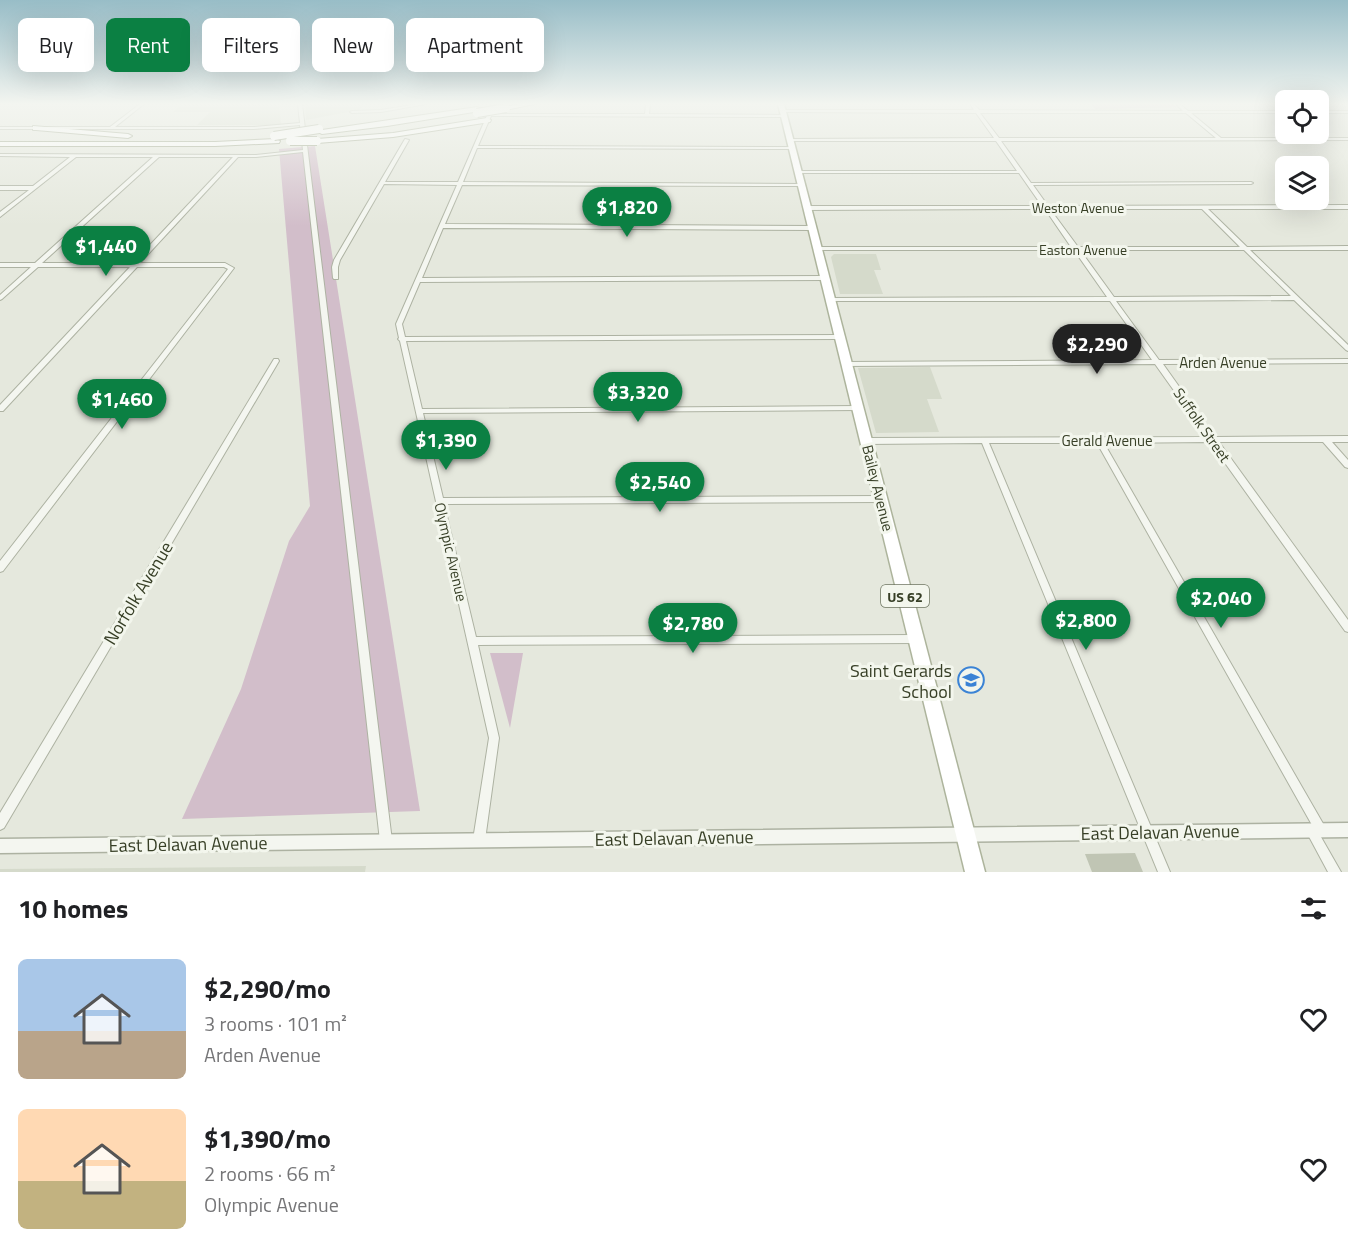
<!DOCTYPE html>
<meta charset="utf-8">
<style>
:root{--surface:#fff;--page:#f2f2f2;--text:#202124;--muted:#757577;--accent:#0b8043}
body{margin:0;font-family:"Titillium Web",sans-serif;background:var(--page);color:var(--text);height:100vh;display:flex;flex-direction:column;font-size:22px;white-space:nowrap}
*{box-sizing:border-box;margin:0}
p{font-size:20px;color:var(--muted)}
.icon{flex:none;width:33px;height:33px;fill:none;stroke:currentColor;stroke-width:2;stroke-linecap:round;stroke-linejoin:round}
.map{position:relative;height:872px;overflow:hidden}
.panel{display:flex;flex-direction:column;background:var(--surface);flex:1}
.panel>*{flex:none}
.banner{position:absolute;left:18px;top:18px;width:600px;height:54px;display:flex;gap:12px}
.fabs{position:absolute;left:1275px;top:90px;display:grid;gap:12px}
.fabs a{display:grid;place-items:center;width:54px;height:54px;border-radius:9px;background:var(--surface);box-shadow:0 6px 24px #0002;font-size:30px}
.price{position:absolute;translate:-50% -51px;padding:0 14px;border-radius:21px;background:var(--accent);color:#fff;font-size:20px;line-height:39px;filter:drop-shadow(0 2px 3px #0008)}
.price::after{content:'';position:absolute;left:50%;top:36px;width:18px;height:14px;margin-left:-9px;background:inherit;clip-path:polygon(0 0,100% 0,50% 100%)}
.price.active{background:#222;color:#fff}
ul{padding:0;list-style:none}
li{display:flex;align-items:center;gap:18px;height:150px;padding:0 18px}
li span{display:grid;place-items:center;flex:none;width:168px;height:120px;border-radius:9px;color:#555}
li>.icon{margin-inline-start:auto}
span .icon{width:72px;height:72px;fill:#fffc;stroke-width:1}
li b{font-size:26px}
h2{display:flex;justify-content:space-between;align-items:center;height:72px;padding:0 18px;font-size:26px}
.chip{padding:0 21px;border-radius:9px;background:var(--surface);box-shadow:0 6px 24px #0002;font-size:21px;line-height:54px}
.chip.active{background:var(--accent);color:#fff}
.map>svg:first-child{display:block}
.built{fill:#d5dacb}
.green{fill:#d2beca}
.building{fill:#c0c5b4}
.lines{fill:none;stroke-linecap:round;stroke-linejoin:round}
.minor-casing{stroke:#adb2a2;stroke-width:2}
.tertiary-casing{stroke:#adb2a2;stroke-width:3}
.primary-casing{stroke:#adb49c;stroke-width:3}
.motorway-casing{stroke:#979f84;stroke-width:2}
.minor{fill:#f4f6f0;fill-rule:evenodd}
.tertiary{fill:#f4f6f0;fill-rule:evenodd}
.primary{fill:#fff;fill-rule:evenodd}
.motorway{fill:#fff;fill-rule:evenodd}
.motorway-bridge-casing{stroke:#979f84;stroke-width:10;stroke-linecap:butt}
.motorway-bridge{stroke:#fff;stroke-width:8}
.labels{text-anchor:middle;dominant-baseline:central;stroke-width:6;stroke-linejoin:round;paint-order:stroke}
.far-street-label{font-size:14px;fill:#373f26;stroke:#f3f6ed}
.shield{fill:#f3f6ed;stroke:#6f7662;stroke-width:1.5}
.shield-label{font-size:14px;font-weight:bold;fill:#373f26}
.street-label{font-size:15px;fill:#373f26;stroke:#f3f6ed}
.near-street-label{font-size:18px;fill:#373f26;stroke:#f3f6ed}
.near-poi-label{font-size:18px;fill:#373f26;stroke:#f3f6ed;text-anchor:end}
</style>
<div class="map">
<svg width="1348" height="872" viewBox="0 0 1348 872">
<rect width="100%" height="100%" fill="#e5e8dd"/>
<path class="built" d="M183 104H279L281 125H197L210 112H173Z
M305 104H363L359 110 306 120Z
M834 254H876L881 270H874L883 294H840L831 257Z
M930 367 942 399H927L939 432 876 433 858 368Z
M366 866 365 872H0V869Z"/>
<path class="green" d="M1090 104H1169L1178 107 1096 109Z
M315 146 420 811 182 819 241 689 289 541 310 506 279 149Z
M490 653H523L510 728Z"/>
<path class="building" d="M1135 853 1143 872H1092L1085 854Z"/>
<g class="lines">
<g class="minor-casing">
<path id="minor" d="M140 104H144L115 127H254L300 123 298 104H302L392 841 390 845 386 847 382 845 380 841 303 152 256 157H238L140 263H225L234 268 3 571 0 572V561L228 269 224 267H137L3 411H0V405L130 267H38L2 299 0 300V295L31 267H0V263H35L153 157H76L0 217V212L29 190H0V186H33L70 157 0 156V154L256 155 303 150 300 125 254 129H0V127H110ZM159 157H233L133 263H42Z
M418 104H426L381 112 352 113 350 112 352 111 381 110Z
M492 104H496L492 114H645L646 104H650L649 114 784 115 786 116 784 117 491 116 478 146 792 147 794 148 792 149 477 148 463 182 801 184 803 185 801 186 462 185 445 224 812 226 815 228 812 230 443 228 422 278 825 276 828 278 825 280 420 282 402 324 405 337 840 335 843 337 840 339 406 341 422 409 858 406 862 408 858 410 423 413 443 498 881 496 884 497 885 499 884 501 881 502 444 504 476 637 915 635 918 636 920 639 918 642 915 643 478 645 499 738 485 840 483 844 479 846 475 844 473 840 489 738 400 341 398 339 399 338 396 324 457 185 384 184 340 260 338 267V279H334L333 278 332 267 334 260 405 139 409 140 385 182H458Z
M970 104H974L979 110 1183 111 1176 104H1180L1188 111H1286V113H1191L1221 138H1348V140L1001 141 1031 183 1251 182 1253 183 1251 184 1033 185 1048 206 1348 205V209H1208L1247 247 1348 246V250H1250L1348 345V351L1346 350 1294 300 1116 301 1159 360 1348 359V363L1163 364 1215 437 1348 436V442H1332L1348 460V468L1345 467 1323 442H1219L1348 620V632L1345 631 1210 442 1104 443 1325 827 1327 831 1325 835 1321 837 1341 872H1328L1306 831 1308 827 1312 825 1097 443H989L1170 872H1158L982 443 866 444 862 441 866 438 1207 437 1155 364 845 366 844 364 845 362H847L1152 360 1110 301H829V299L831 298 1107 297 1074 250H816L815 249 818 247H1071L1045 209 807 210 804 208 807 206H1042L1019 173H798L796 172 798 171H1017L996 141H790L788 140 790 139 994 138 976 113 783 112 781 111 783 110H974ZM980 113H1186L1216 138H999ZM1050 209H1202L1240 247H1078ZM1080 250H1244L1291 296 1114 297Z
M1318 111H1348V113H1318Z
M274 359H278L279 361 4 828 0 830V813Z"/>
</g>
<g class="tertiary-casing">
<path id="tertiary" d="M1348 823V837L0 853V839Z"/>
</g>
<g class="primary-casing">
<path id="primary" d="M778 104H784L985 872H965Z"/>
</g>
<g class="motorway-casing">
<path id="motorway" d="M518 104H534L506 110 502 108Z
M477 107 481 109 480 111 387 126 322 134 318 132 322 130Z
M487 118 491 120 490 122 393 137 317 143 313 141 317 139 393 133Z
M33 126 128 134 132 136 128 138 36 130H33Z
M276 139 280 141 279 143 215 146H0V142H215Z"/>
</g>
<use href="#minor" class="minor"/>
<use href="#tertiary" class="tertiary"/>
<use href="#primary" class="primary"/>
<use href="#motorway" class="motorway"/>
<g class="motorway-bridge-casing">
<path id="motorway-bridge" d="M477 113 506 108
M274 136 319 129
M290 141H317"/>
</g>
<use href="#motorway-bridge" class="motorway-bridge"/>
</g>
<linearGradient id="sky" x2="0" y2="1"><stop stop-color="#98bdc7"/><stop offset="0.46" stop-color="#f3f5f0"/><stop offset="1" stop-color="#f3f5f0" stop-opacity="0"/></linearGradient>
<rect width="1348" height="226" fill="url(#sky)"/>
<defs>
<g id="school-ring" transform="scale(1.35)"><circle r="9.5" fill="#f3f6ed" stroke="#3b83d5" stroke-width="1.5"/><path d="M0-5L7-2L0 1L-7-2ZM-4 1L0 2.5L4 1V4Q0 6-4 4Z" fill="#3b83d5"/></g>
</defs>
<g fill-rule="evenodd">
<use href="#school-ring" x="971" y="680"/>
</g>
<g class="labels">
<g class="far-street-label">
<text x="1078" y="207">Weston Avenue</text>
<text x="1083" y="249">Easton Avenue</text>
</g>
<rect class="shield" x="881" y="585" width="48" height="22" rx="4.5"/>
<g class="shield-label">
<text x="905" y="596">US 62</text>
</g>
<g class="street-label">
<text x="1223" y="362">Arden Avenue</text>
<text transform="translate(1202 425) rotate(55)">Suffolk Street</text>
<text x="1107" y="440">Gerald Avenue</text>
<text transform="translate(878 488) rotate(76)">Bailey Avenue</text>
<text transform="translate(451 552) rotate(77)">Olympic Avenue</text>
</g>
<g class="near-street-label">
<text transform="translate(138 593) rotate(-59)">Norfolk Avenue</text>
<text transform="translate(1160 832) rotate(-1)">East Delavan Avenue</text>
<text transform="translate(674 838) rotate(-1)">East Delavan Avenue</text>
<text transform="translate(188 844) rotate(-1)">East Delavan Avenue</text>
</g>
<g class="near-poi-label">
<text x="952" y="670">Saint Gerards<tspan x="952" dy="21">School</tspan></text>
</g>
</g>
</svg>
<div class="fabs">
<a><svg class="icon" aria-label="locate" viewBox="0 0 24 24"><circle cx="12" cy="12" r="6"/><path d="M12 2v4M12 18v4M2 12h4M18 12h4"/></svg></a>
<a><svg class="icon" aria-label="layers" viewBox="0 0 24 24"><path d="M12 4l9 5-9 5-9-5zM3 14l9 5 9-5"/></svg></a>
</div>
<b class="price" style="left:627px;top:238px">$1,820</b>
<b class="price" style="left:106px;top:277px">$1,440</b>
<b class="price active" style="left:1097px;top:375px">$2,290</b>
<b class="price" style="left:638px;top:423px">$3,320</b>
<b class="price" style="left:122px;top:430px">$1,460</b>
<b class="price" style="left:446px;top:471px">$1,390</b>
<b class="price" style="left:660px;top:513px">$2,540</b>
<b class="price" style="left:1221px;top:629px">$2,040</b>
<b class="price" style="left:1086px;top:651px">$2,800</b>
<b class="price" style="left:693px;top:654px">$2,780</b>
<div class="banner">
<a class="chip">Buy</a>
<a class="chip active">Rent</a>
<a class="chip">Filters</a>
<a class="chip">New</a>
<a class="chip">Apartment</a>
</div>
</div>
<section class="panel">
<h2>10 homes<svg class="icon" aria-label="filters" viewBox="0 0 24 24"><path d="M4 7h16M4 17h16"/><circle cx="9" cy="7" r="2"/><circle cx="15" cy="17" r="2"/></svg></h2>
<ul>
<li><span style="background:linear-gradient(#a9c7e8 60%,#b9a48a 0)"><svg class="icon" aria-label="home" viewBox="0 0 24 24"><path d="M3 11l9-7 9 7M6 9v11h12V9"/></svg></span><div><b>$2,290/mo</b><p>3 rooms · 101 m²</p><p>Arden Avenue</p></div><svg class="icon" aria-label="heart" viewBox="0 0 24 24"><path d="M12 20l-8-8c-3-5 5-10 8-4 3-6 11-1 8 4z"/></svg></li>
<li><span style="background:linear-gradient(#ffd9b3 60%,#c2b280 0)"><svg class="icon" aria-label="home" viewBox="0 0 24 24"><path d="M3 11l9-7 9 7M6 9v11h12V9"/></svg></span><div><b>$1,390/mo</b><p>2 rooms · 66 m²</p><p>Olympic Avenue</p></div><svg class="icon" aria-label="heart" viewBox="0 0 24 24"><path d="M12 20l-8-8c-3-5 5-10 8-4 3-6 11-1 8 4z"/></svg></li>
</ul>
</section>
